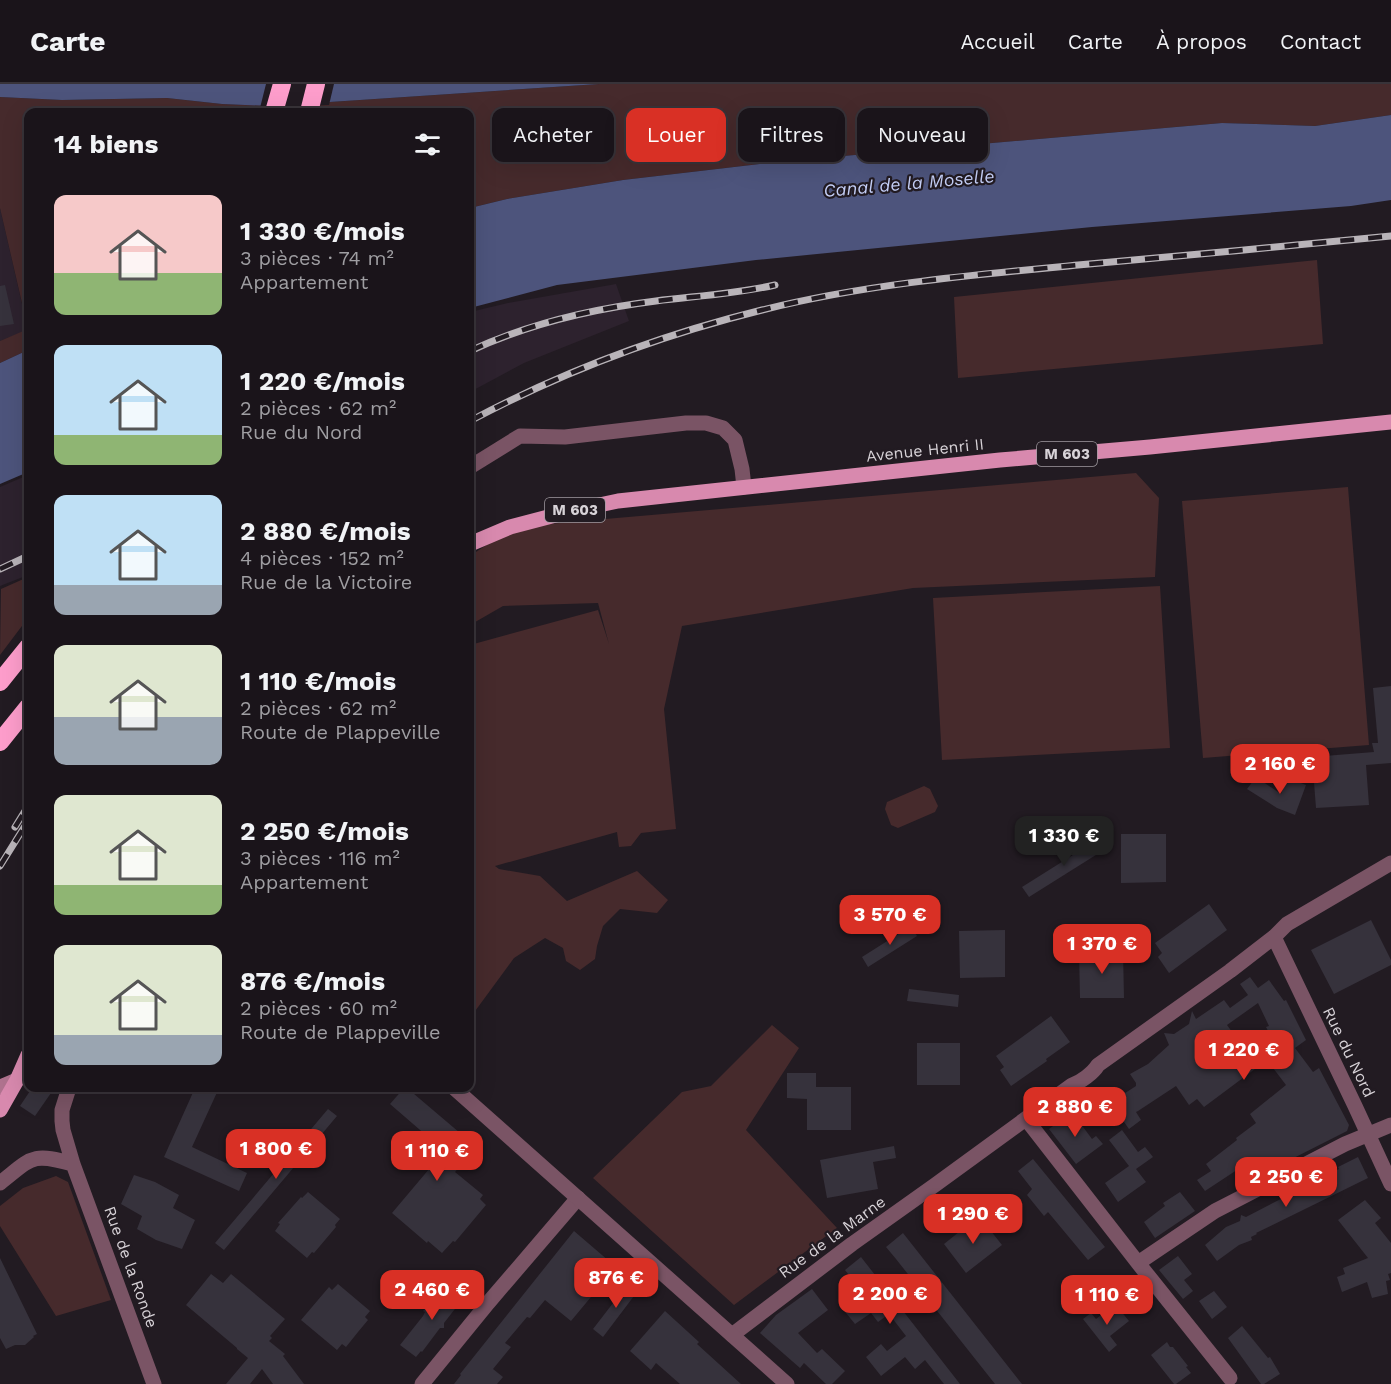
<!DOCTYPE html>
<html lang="fr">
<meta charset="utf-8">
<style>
:root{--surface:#1a141a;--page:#231d23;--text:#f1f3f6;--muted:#9f9ea2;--line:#383339;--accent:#d93025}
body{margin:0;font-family:"Work Sans",sans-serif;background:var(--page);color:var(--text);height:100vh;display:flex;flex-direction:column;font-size:22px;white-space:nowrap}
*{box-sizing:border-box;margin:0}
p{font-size:20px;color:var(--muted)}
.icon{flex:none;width:33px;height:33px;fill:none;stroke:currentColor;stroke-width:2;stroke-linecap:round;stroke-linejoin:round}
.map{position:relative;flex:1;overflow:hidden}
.side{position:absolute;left:24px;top:24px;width:450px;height:984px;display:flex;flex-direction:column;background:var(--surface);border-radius:12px;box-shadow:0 6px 24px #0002,0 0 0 2px var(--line)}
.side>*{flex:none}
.banner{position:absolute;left:492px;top:24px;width:570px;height:54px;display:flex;gap:12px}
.price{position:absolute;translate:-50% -51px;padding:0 14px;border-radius:12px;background:var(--accent);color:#fff;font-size:20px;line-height:39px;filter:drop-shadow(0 2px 3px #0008)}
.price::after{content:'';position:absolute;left:50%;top:36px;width:18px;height:14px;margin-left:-9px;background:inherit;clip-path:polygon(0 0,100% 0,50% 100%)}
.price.selected{background:#222;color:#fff}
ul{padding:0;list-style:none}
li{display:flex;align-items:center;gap:18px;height:150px;padding:0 30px}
li span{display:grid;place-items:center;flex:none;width:168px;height:120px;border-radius:12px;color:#555}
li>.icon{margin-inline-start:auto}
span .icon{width:72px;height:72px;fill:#fffc;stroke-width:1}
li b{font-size:26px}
h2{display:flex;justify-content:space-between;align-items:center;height:72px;padding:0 30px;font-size:26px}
.chip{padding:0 21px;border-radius:12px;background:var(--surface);box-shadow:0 6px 24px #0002,0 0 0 2px var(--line);font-size:21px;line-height:54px}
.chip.selected{background:var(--accent);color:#fff}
header{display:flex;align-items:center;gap:36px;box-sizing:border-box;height:84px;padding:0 30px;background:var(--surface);border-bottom:2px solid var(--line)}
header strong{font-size:28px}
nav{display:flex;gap:33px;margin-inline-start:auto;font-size:21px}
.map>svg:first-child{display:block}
.built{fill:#2d222e}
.green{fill:#462a2c}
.water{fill:#4d547c}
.pier{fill:#221b22}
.building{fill:#36323c;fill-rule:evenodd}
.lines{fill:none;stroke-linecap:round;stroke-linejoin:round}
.minor{stroke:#7a5465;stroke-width:15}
.tertiary{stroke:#7a5465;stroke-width:15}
.secondary{stroke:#af728e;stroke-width:15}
.primary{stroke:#d889ae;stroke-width:15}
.motorway{stroke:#fd9dcb;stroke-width:18}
.rail-casing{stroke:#b9b4b9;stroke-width:7}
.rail{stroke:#221b22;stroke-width:4.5;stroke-dasharray:14;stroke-linecap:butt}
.labels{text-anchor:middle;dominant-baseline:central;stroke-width:4.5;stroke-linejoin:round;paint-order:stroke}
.shield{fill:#221b22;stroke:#a19ba1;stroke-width:1.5}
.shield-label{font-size:15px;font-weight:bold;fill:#d7d2d7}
.street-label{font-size:16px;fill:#d7d2d7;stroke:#221b22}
.water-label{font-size:18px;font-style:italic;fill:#c5cff7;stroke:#221b22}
</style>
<header>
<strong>Carte</strong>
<nav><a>Accueil</a><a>Carte</a><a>À propos</a><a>Contact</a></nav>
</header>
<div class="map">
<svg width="1391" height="1300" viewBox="0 0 1391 1300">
<rect width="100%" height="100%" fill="#221b22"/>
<path class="built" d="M0 124 28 246 0 257Z
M616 200 629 237 524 279 470 308V228L508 219Z
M28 391V491L0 502V403Z"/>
<path class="green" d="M599 0H1391V31L1315 42 1222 39 786 77 623 96 507 115 470 124V28H28V266L0 279V257L28 245 0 124V13L62 16 167 14 222 20 270 22Z
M1317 176 1323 260 958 294 954 213Z
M1136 389 1159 414 1155 493 913 504 682 542 664 625 676 745 641 749 631 762 619 763 617 748 495 782 499 785 540 792 567 817 637 787 668 816 657 829 620 825 603 842 597 862 595 875 580 886 566 877 563 864 545 854 514 874 470 934V561L598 526 609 560 598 519 503 522 470 541V472L513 443Z
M1348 403 1369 661 1203 674 1182 417Z
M28 493V534L0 571 1 505Z
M1160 502 1170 664 942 676 933 514Z
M924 702 930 705 938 722 935 728 898 744 891 741 885 725 887 718Z
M772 941 799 964 746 1046 837 1144 734 1221 593 1094 682 1008 711 1002Z
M56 1092 68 1098 111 1216 56 1232 0 1142V1122L23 1104Z"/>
<path class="water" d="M0 0H599L270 22 222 20 167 14 62 16 0 13Z
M1391 31V116L1351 122 1092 143 756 176 557 201 470 224V124L507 115 623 96 786 77 1222 39 1315 42Z
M28 266V388L0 400V279Z"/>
<path class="pier" d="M266 0H334L329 21 260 24Z"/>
<path class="building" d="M5 201 14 240 0 242V202Z
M1391 602V679L1366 681 1369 721 1316 724 1312 673 1374 668 1372 659H1378L1373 604Z
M1256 693 1281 710 1287 694 1306 701 1295 731 1277 724 1247 705Z
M1121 750H1166V798L1121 799Z
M1100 754 1107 764 1029 813 1022 803Z
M1209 820 1227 846 1169 889 1158 873 1162 869 1155 859Z
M1371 836 1391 876V881L1334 910 1311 866Z
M911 842 917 852 868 883 862 873Z
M1005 846V893L960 894 959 847Z
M1079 867H1123L1124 914H1080Z
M1250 893 1258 904 1269 896 1284 917 1286 916 1306 956 1295 964 1313 988 1319 984 1349 1041 1347 1047 1262 1090 1252 1076 1205 1107 1197 1096 1211 1087 1206 1080 1237 1056 1236 1054 1256 1039 1250 1030 1286 1001 1267 976 1204 1023 1197 1015 1189 1021 1176 1002 1138 1027 1136 1028 1141 1036 1129 1045 1107 1014 1119 1013 1136 1002V999L1130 990 1148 980 1169 961 1164 949 1174 950 1189 940 1192 927 1196 935 1224 916 1230 924 1248 911 1240 900ZM1258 919 1269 942 1266 943 1273 956 1250 973 1227 941Z
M909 905 959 911 958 923 907 917Z
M1051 932 1070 958 1046 975 1047 977 1011 1002 1000 986 1004 983 996 972Z
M917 959H960V1001H917Z
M787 989H816V1003H851V1046H807V1015L787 1014Z
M32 1004H43L51 1009 35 1032 20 1022Z
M195 1004H219L192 1063 247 1089 239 1107 164 1073Z
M404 1004H407L460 1049 449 1060 458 1067 452 1074 461 1081 455 1088 483 1111 480 1115 486 1121 455 1158 453 1157 442 1169 428 1157 427 1159 392 1129 435 1078 440 1072 437 1070 442 1065 390 1020Z
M328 1025 337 1032 224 1166 215 1159Z
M1072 1028 1092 1055 1096 1052 1103 1060 1076 1080 1049 1045Z
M1122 1046 1138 1068 1145 1063 1153 1073 1136 1085 1146 1098 1118 1118 1105 1099 1129 1082 1109 1056Z
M894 1062 896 1074 873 1078 878 1105 827 1114 820 1076Z
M1358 1073 1368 1094 1256 1149 1257 1150 1251 1153 1252 1156 1239 1161 1217 1177 1205 1161 1226 1143 1240 1137 1241 1131 1246 1133 1339 1085 1338 1083Z
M1033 1075 1105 1163 1088 1176 1048 1128 1044 1132 1027 1111 1032 1105 1018 1087Z
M134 1091 155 1098 179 1111 173 1124 195 1136 182 1165 156 1156 137 1145 142 1132 121 1120Z
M308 1108 340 1135 335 1141 336 1143 314 1169 312 1168 307 1174 275 1147 280 1140 278 1139 301 1113 302 1114Z
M1180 1108 1195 1127 1155 1154 1144 1138 1165 1122 1163 1119Z
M1365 1116 1381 1134 1375 1139 1391 1159V1189L1388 1190 1390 1196 1386 1197 1388 1210 1372 1214 1367 1198 1342 1208 1337 1193 1345 1190 1343 1184 1368 1174 1338 1136Z
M979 1132 1002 1161 966 1189 944 1160Z
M574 1147 616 1183 571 1237 545 1216 530 1234 527 1233 505 1259 511 1263 493 1285 503 1293 497 1300H454L461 1291 460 1290Z
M903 1149 959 1220 1022 1300H995L896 1175 886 1163Z
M1178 1172 1192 1190 1184 1196 1193 1207 1183 1215 1159 1186Z
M861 1173 960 1300H944L925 1276 915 1285 905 1273 881 1292 866 1273 881 1260 887 1267 906 1252 889 1230 878 1238 871 1229 855 1240 842 1224 851 1217 848 1212 859 1204 845 1186Z
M0 1174 37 1250 33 1252 34 1253 25 1261H15L6 1265 0 1254Z
M211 1190 223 1199 231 1190 285 1235 270 1252 272 1254 269 1257 285 1270 283 1272 304 1300H273L262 1285 250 1300H226L248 1274 237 1265V1264L186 1221Z
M630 1197 640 1204 603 1253 593 1245Z
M338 1200 370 1227 365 1233 368 1236 358 1248 346 1263 342 1260 337 1266 301 1236 329 1203 332 1206Z
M444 1201 468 1219 458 1221 444 1239V1244H440L422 1268 421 1267 416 1273 400 1261 423 1232 425 1228 423 1227Z
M812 1205 828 1226 798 1249 817 1269 822 1265 845 1287 832 1300H826L804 1279 800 1284 760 1249 776 1231Z
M1214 1207 1227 1223 1212 1235 1199 1217Z
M1115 1220 1129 1237 1110 1252 1117 1261 1109 1268 1083 1235 1091 1229 1096 1235Z
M665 1227 699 1258 697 1260 741 1300H680L656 1279 651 1286 630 1267Z
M1242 1242 1268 1274 1270 1273 1280 1290 1264 1300H1261L1228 1254Z
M1167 1258 1170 1263H1173L1188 1282 1186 1283 1191 1289 1176 1300H1174L1151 1271Z"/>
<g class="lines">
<path class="minor" d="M470 383 520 352 565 353 686 339H706L723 344 735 356 742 385 744 403
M1274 853 1355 1022 1391 1100
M69 1004 62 1026V1037L63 1046 73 1080 154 1300
M1026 1035 1138 1179 1230 1294
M0 1099C32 1074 31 1068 73 1080
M1138 1179 1215 1127 1345 1060 1391 1041
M732 1251 852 1160 935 1101 1072 1001C1081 998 1093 989 1098 981L1230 887 1274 853 1287 840 1391 779
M422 1300 488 1219 578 1114"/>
<path class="tertiary" d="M454 1004 787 1300"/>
<path class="secondary" d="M0 1003 17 996"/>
<path class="primary" d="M470 460 510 443 571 427 618 417 1000 376 1150 363 1391 338
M0 1026 17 996 28 971"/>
<path class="motorway" d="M274 28 282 0
M309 28 316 0
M0 598 28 563
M0 658 28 623"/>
<g class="rail-casing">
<path id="rail" d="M470 267C528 240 591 225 656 217 696 212 735 210 775 201
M470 337C562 288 661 251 762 226 866 200 972 191 1078 181 1182 172 1287 162 1391 152
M0 485 28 472
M15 743 28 722
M0 782 28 737"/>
</g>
<use href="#rail" class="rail"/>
</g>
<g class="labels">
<g class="shield">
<rect x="1037" y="358" width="60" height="24" rx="4.5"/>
<rect x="545" y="414" width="60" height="24" rx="4.5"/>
</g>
<g class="shield-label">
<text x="1067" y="370">M 603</text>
<text x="575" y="426">M 603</text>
</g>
<g class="street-label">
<text transform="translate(925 366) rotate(-6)">Avenue Henri II</text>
<text transform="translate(1349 968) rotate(64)">Rue du Nord</text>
<text transform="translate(832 1153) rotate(-36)">Rue de la Marne</text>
<text transform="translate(131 1183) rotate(70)">Rue de la Ronde</text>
</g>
<g class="water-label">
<text transform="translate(909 99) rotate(-5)">Canal de la Moselle</text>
</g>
</g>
</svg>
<b class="price" style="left:1280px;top:711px">2 160 €</b>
<b class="price selected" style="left:1064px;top:783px">1 330 €</b>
<b class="price" style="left:890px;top:862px">3 570 €</b>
<b class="price" style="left:1102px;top:891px">1 370 €</b>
<b class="price" style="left:1244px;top:997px">1 220 €</b>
<b class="price" style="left:1075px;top:1054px">2 880 €</b>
<b class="price" style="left:276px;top:1096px">1 800 €</b>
<b class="price" style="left:437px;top:1098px">1 110 €</b>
<b class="price" style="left:1286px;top:1124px">2 250 €</b>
<b class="price" style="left:973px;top:1161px">1 290 €</b>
<b class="price" style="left:616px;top:1225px">876 €</b>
<b class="price" style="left:432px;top:1237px">2 460 €</b>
<b class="price" style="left:890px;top:1241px">2 200 €</b>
<b class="price" style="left:1107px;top:1242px">1 110 €</b>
<div class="banner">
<a class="chip">Acheter</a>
<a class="chip selected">Louer</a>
<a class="chip">Filtres</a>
<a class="chip">Nouveau</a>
</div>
<section class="side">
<h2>14 biens<svg class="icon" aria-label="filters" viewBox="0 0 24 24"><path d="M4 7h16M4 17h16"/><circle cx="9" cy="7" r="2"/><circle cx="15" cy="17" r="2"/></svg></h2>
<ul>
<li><span style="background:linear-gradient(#f6c9c9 65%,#8fb573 0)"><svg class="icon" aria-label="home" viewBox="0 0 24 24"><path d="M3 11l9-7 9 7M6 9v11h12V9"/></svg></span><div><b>1 330 €/mois</b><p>3 pièces · 74 m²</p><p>Appartement</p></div></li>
<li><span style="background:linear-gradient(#bfe0f5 75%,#8fb573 0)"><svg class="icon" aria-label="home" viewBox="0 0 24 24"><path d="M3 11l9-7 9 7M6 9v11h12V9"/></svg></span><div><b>1 220 €/mois</b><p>2 pièces · 62 m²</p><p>Rue du Nord</p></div></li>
<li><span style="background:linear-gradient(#bfe0f5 75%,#9aa5b1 0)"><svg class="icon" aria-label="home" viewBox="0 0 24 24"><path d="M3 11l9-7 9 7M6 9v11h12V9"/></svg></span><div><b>2 880 €/mois</b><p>4 pièces · 152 m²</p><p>Rue de la Victoire</p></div></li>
<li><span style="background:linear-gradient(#dfe7d0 60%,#9aa5b1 0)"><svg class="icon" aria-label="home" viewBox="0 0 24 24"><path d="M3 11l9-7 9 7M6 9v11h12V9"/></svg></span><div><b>1 110 €/mois</b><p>2 pièces · 62 m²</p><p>Route de Plappeville</p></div></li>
<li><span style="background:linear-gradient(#dfe7d0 75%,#8fb573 0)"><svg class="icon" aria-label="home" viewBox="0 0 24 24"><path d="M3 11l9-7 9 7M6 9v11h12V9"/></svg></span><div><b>2 250 €/mois</b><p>3 pièces · 116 m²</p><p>Appartement</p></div></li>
<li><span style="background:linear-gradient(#dfe7d0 75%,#9aa5b1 0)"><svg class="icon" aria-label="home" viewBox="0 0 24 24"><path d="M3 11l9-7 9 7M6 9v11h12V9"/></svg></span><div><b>876 €/mois</b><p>2 pièces · 60 m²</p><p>Route de Plappeville</p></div></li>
</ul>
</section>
</div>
